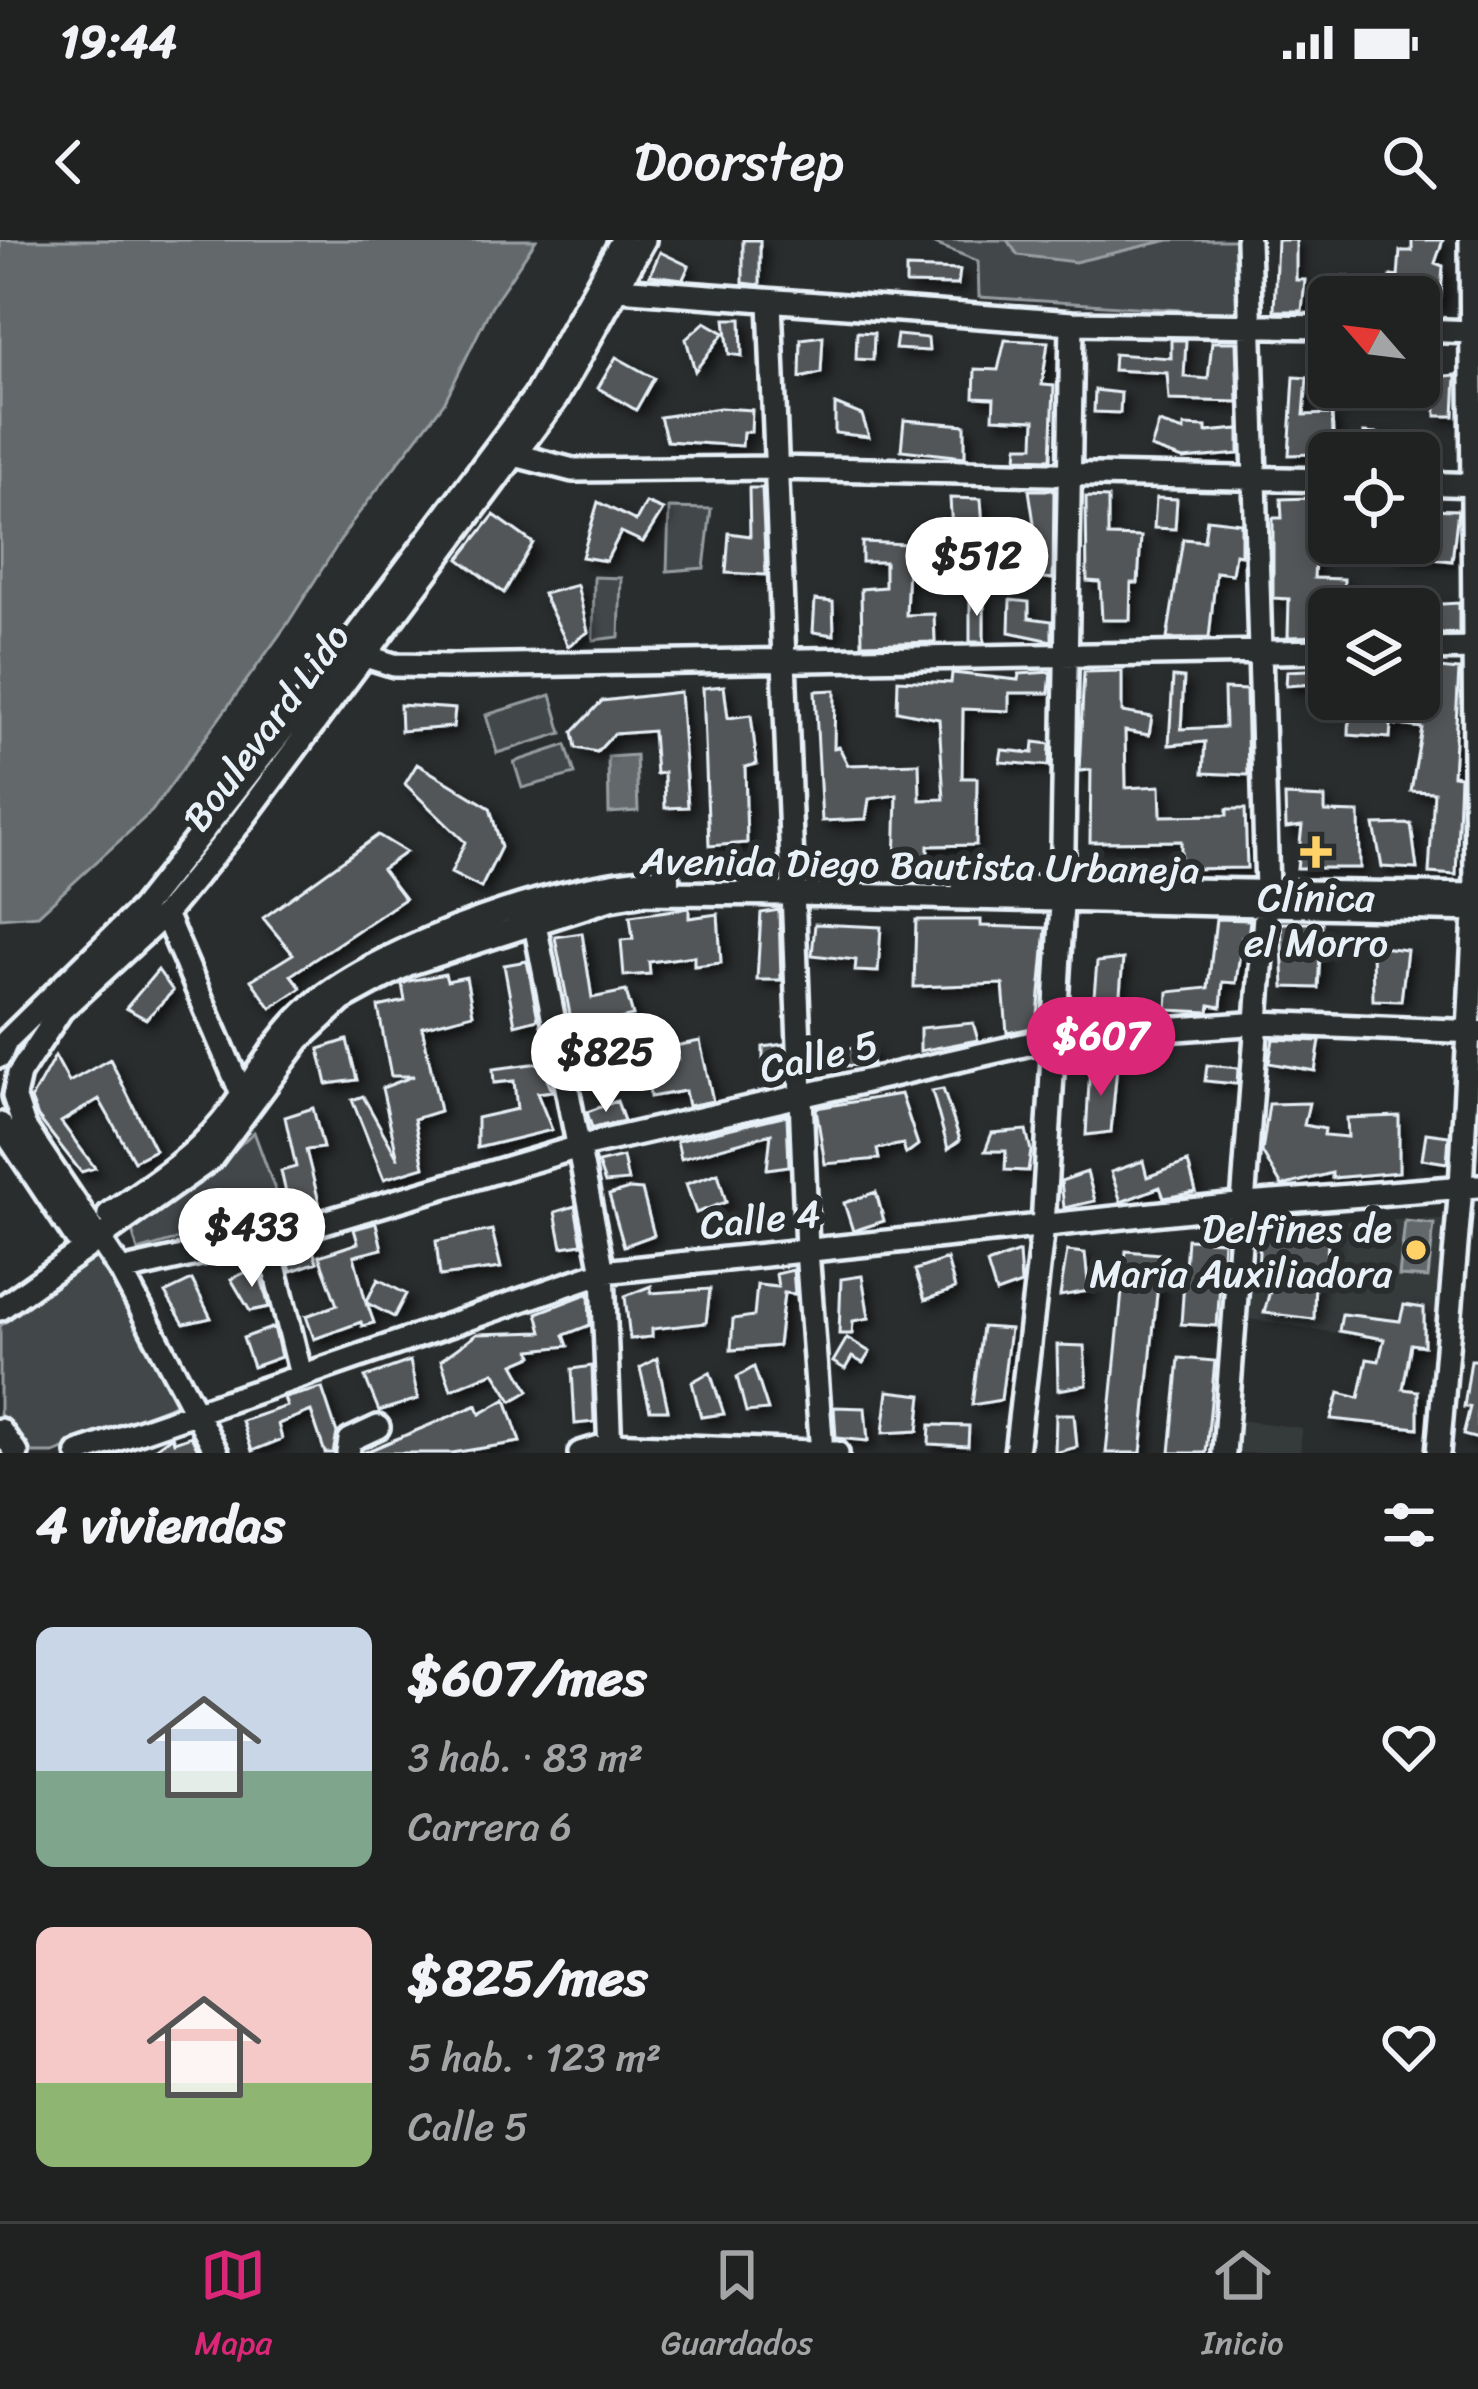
<!DOCTYPE html>
<html lang="es">
<meta charset="utf-8">
<style>
:root{--surface:#202222;--page:#282a2a;--text:#f1f3f6;--muted:#a2a4a5;--line:#3d3f40;--accent:#db2777}
body{margin:0;font-family:Sriracha,sans-serif;background:var(--page);color:var(--text);height:100vh;display:flex;flex-direction:column;font-size:45px;white-space:nowrap}
*{box-sizing:border-box;margin:0}
p{font-size:39px;color:var(--muted)}
.icon{flex:none;width:66px;height:66px;fill:none;stroke:currentColor;stroke-width:2;stroke-linecap:round;stroke-linejoin:round}
.map{position:relative;height:1213px;overflow:hidden}
.sheet{display:flex;flex-direction:column;background:var(--surface);flex:1}
.sheet>*{flex:none}
.needle{width:78px;rotate:298deg}
.controls{position:absolute;left:1308px;top:36px;display:grid;gap:24px}
.controls a{display:grid;place-items:center;width:132px;height:132px;border-radius:18px;background:var(--surface);box-shadow:0 6px 18px #0003,0 0 0 3px var(--line);font-size:60px}
.price{position:absolute;translate:-50% -102px;padding:0 27px;border-radius:42px;background:#fff;color:#222;font-size:39px;line-height:78px;filter:drop-shadow(0 3px 6px #0008)}
.price::after{content:'';position:absolute;left:50%;top:72px;width:36px;height:27px;margin-left:-18px;background:inherit;clip-path:polygon(0 0,100% 0,50% 100%)}
.price.on{background:var(--accent);color:#fff}
ul{padding:0;list-style:none}
li{display:flex;align-items:center;gap:36px;height:300px;padding:0 36px}
li span{display:grid;place-items:center;flex:none;width:336px;height:240px;border-radius:18px;color:#555}
li>.icon{margin-inline-start:auto}
span .icon{width:144px;height:144px;fill:#fffc;stroke-width:1}
li b{font-size:51px}
h2{display:flex;justify-content:space-between;align-items:center;height:144px;padding:0 36px;font-size:51px}
.status{display:flex;justify-content:space-between;align-items:center;height:84px;padding:0 60px;background:var(--surface);direction:ltr}
.status svg{height:33px;fill:currentColor}
header{display:flex;justify-content:space-between;align-items:center;height:156px;padding:0 36px;background:var(--surface);font-size:54px;font-weight:600}
.tabs{display:flex;justify-content:space-around;align-items:center;height:168px;border-top:3px solid var(--line);background:var(--surface);font-size:33px;color:var(--muted)}
.tabs a{display:grid;justify-items:center;gap:6px}
.tabs .on{color:var(--accent)}
.map>svg:first-child{display:block}
.built{fill:#363a3b}
.green{fill:#424648;stroke:#959ca0;stroke-width:3}
.water{fill:#63686b;stroke:#989fa3;stroke-width:3}
.building{fill:#535759;stroke:#e8f1f8;stroke-width:3;filter:url(#shadow)}
.lines{fill:none;stroke-linecap:round;stroke-linejoin:round}
.minor-casing{stroke:#e8f1f8;stroke-width:30}
.minor{stroke:#2a2d2e;stroke-width:21}
.poi-dot{fill:#ffd166;stroke:#2a2d2e;stroke-width:4.5}
.labels{text-anchor:middle;dominant-baseline:central;stroke-width:12;stroke-linejoin:round;paint-order:stroke}
.street-label{font-size:39px;fill:#e8f1f8;stroke:#2a2d2e}
.poi-label{font-size:39px;fill:#e8f1f8;stroke:#2a2d2e}
</style>
<div class="status"><b>19:44</b><svg viewBox="0 0 49 12"><path d="M0 12V9h3v3zM5 12V6h3v6zM10 12V3h3v9zM15 12V0h3v12zM26 1h20v11H26zM47 4h2v5h-2z"/></svg></div>
<header><svg class="icon" aria-label="back" viewBox="0 0 24 24"><path d="M15 5l-7 7 7 7"/></svg>Doorstep<svg class="icon" aria-label="search" viewBox="0 0 24 24"><circle cx="10" cy="10" r="6"/><path d="M15 15l6 6"/></svg></header>
<div class="map">
<svg width="1478" height="1213" viewBox="0 0 1478 1213">
<defs>
<filter id="shadow"><feDropShadow dx="6" dy="6" stdDeviation="6" flood-color="#0009"/></filter>
</defs>
<rect width="100%" height="100%" fill="#2a2d2e"/>
<filter id="ink" filterUnits="userSpaceOnUse"><feTurbulence type="fractalNoise" baseFrequency=".00833" numOctaves="2"/><feDisplacementMap in="SourceGraphic" scale="24" xChannelSelector="R" yChannelSelector="G"/><feConvolveMatrix kernelMatrix="1 2 1 2 8 2 1 2 1" color-interpolation-filters="sRGB"/></filter>
<g filter="url(#ink)">
<path class="built" d="M1448 979 1431 1108 1249 1079 1259 982Z
M1239 1180 1302 1188 1300 1213H1234Z"/>
<path class="green" d="M925 0H1244L1243 74 979 57 978 21Z
M669 268 711 269 704 328 667 331Z
M594 337 621 338 619 397 593 400Z
M551 455 562 493 497 513 486 475Z
M566 505 575 534 522 548 514 522Z
M254 892 282 969 138 1011 131 987 197 944Z
M98 1016 179 1152 180 1162 54 1213H28L0 1174V1086Z"/>
<path class="water" d="M0 0H536L491 67 444 163 352 282 286 386 152 571 38 675 0 678Z
M1007 0H1169L1075 22 1018 15Z
M636 515 638 571 609 573 608 517Z
M1405 981 1434 984 1428 1038 1399 1036Z"/>
<path class="building" d="M743 0H760V45L743 43Z
M1277 0H1296V40H1305L1302 71H1274Z
M1412 0H1443L1435 23 1443 26 1440 67 1419 65V57H1342L1344 36 1388 45 1391 36 1398 37 1400 11H1412Z
M660 12 689 26 683 39 650 35Z
M906 28 960 30 958 45 906 44Z
M725 79H741L742 116 729 114Z
M705 82 724 93 695 131 686 99Z
M857 92 874 93 873 120 856 119Z
M897 95 928 98 929 111 895 109Z
M823 96 821 133 800 138 801 99Z
M1005 100 1048 102 1042 145 1054 146 1051 219 1017 218 1018 206H1034L1035 180 993 178 994 158 974 157 975 129 998 130Z
M1171 100H1186L1184 137 1208 139 1212 102H1236L1238 162 1169 160 1167 133 1113 130 1114 114 1171 118Z
M616 117 654 138 636 170 598 148Z
M1456 135 1454 176H1436L1435 137Z
M1294 137 1307 138 1304 175 1332 174 1334 213 1289 215Z
M1095 150 1121 153 1120 173 1094 172Z
M835 164 862 175 869 197 835 193Z
M720 168 752 170 751 192H743L742 206 667 201 660 177Z
M904 180 965 185V217L901 210Z
M1159 183 1184 191V186L1206 187V192L1239 189V214L1183 219 1151 208Z
M1364 193 1412 197 1413 213H1364Z
M749 248H762L766 335 726 333 729 293 750 296Z
M1029 250H1054L1053 339 1036 337 1039 315H1028L1034 283Z
M1086 257 1108 258V296L1141 297 1138 343H1131L1130 380H1102L1100 342 1087 341Z
M950 258 981 259 986 330 908 327 906 375 934 374 935 402 862 404 861 349 885 347V322H862V302L953 306Z
M1156 258 1177 259 1175 289 1154 288Z
M1309 258 1310 298H1316L1314 338 1344 339 1343 369H1329V388H1320V396L1288 397 1289 359 1273 358V278H1282L1281 259Z
M598 262 636 281 646 263 663 270 643 302 621 292 606 321 582 317Z
M1426 269 1458 270 1452 321 1395 315V303H1419V297H1426Z
M494 275 533 303 504 353 459 319Z
M1207 279 1241 283V315L1235 314 1232 334 1216 332 1209 398 1167 399 1183 299 1204 301Z
M577 345 588 392 568 406 543 354Z
M970 356H984V402H970Z
M815 360 833 362 834 395 813 392Z
M1010 360 1029 362V378L1052 381V401L1009 392Z
M1459 363V393L1424 394 1425 365Z
M1419 426 1459 430 1453 535 1460 536 1456 635 1429 633 1434 552 1411 551 1422 488 1391 484 1390 498 1349 495 1350 459H1419Z
M1329 429V443L1286 446 1287 431Z
M1122 431V472L1152 477 1149 495 1125 491 1126 548 1160 546 1161 576 1227 575V569H1245L1247 628 1181 629V601L1090 602 1091 530 1079 531 1084 432Z
M1051 432 1049 453H1009V471L963 469 962 538H977L976 605 928 606V627H895L897 555 869 559 866 579 822 581 815 451 835 450 834 508 839 507 848 525 919 523 920 560 944 559 939 479 897 471 898 440 951 443 952 433 1018 440 1019 434Z
M1173 437 1184 438 1181 489 1225 487 1224 449 1246 450 1248 535 1203 533 1205 502 1169 505Z
M724 446 728 478 751 475 757 524 745 527 747 603 709 606 703 448Z
M680 452 688 567 665 568 664 533 656 534 653 491 614 494 597 512 576 508 573 492 602 461Z
M400 465 455 469 453 487 401 491Z
M1034 502 1050 504 1049 526 1000 522 1002 510 1033 513Z
M417 524 490 568 501 607 481 648 451 633 465 602 405 544Z
M1285 556 1325 558V572L1359 573 1360 628H1297L1302 586 1286 588Z
M1411 584 1417 629 1382 627 1374 585Z
M378 595 406 612 382 629 405 659 291 735 301 748 271 768 251 740 293 714 263 678Z
M689 668V678L718 674 721 723 694 726V716L649 722 650 734 624 736 621 700 633 699 630 676Z
M779 670 781 740H757L761 673Z
M1216 679 1250 680 1248 697H1242L1236 743 1223 742 1221 767 1210 765 1209 772 1167 770 1168 752 1208 748Z
M916 680H981V686L1046 688 1037 787 1007 793 1003 744 914 747Z
M1281 683H1322L1318 748 1284 747Z
M815 684 881 687 878 732 855 731 856 720 812 715Z
M582 693 592 758 626 751 633 776 573 790 555 697Z
M1372 706 1407 710 1401 761 1373 760Z
M1123 719 1119 765 1093 767 1097 722Z
M527 721 538 779 515 785 504 725Z
M158 730 173 751 146 779 126 768Z
M445 734 447 741 466 737 473 774 422 787 440 871 414 879 424 927 384 939 352 860 363 856 398 919 382 848 414 836H391L378 767 405 761 402 744 409 741Z
M973 783 978 800 920 811V788Z
M1273 799 1320 801 1315 831 1269 823Z
M347 800 357 840 327 844 319 809Z
M700 801 713 861 688 866 685 851 650 857 647 824 678 819 675 806Z
M784 804 785 840 763 841V807Z
M868 806 873 824 827 827 834 810Z
M55 816 69 842 110 819 155 910 134 921 99 859 61 882 95 928 81 932 38 877 31 859Z
M540 823 552 851 537 853 552 890 477 908V878L517 869 514 841 494 843 493 829Z
M1207 825 1238 828 1237 844 1205 841Z
M1090 826H1117L1111 892 1086 895Z
M943 849 960 900 948 909 932 851Z
M901 854 918 905 906 914 903 904 877 909 879 919 825 924 816 868Z
M617 861 624 881 592 888 587 872Z
M1309 863 1304 885 1325 889 1324 895 1348 897 1347 878 1399 876V932L1332 938V933L1282 946 1262 912 1269 864Z
M313 868 323 908 306 910 319 962 289 966 281 931 296 927 285 877Z
M787 875 789 926 767 929 771 894 681 919 677 901Z
M1026 890 1031 911 1028 931 1005 930 1006 911H985L992 893Z
M1426 893 1449 896 1447 923 1422 919Z
M623 917 628 941 605 943 598 923Z
M1143 921 1147 937 1188 922 1196 952 1164 958 1160 947 1121 962 1111 932Z
M1087 932 1095 961 1064 968 1061 941Z
M718 933 726 962 696 973 686 944Z
M629 949 642 950 654 995 624 1006 609 955Z
M876 952 884 981 853 991 844 963Z
M575 966 582 1004 562 1007 555 972Z
M1261 982 1329 986 1326 1031 1315 1030 1314 1079 1264 1073 1276 1028H1258Z
M376 983 382 1009 354 1016 366 1063 378 1039 406 1054 394 1077 367 1063 374 1083 362 1086 361 1082 314 1099 306 1076 337 1065 319 1016 358 1003 354 989Z
M492 990 501 1028 440 1036 436 1001Z
M1187 999 1223 1001 1217 1086 1181 1084Z
M310 1002 317 1022 291 1031 285 1009Z
M1067 1011 1085 1013 1089 1051 1060 1056Z
M1126 1011 1161 1014 1141 1213H1106Z
M1019 1012 1021 1044 996 1053 987 1024Z
M947 1019 955 1049 925 1060 915 1030Z
M258 1027 269 1067 250 1071 231 1039Z
M793 1030 795 1054 784 1053 778 1106 731 1110 733 1079 754 1076 757 1045 778 1047 776 1034Z
M862 1036 869 1078 853 1081 852 1094H839L841 1039Z
M192 1040 211 1078 184 1084 165 1053Z
M651 1046V1053L710 1049 706 1083 652 1089V1097L630 1099 625 1056Z
M589 1053 590 1085 564 1095 568 1106 531 1110 533 1116 514 1124 529 1151 512 1161 494 1132 451 1150 441 1120 477 1094 542 1092 537 1073Z
M1404 1065 1424 1068V1106L1411 1104 1403 1149 1418 1151V1188L1331 1179 1339 1153 1359 1158 1367 1119 1379 1121 1384 1099 1339 1091 1342 1074 1400 1081Z
M274 1087 281 1117 253 1127 243 1098Z
M982 1087 1010 1089 1001 1160 972 1165Z
M847 1098 870 1112 863 1123 852 1117 845 1129 833 1122Z
M1057 1105 1084 1106 1087 1145 1058 1150Z
M657 1118 668 1170H650L640 1128Z
M1179 1118 1215 1121 1206 1213H1170Z
M1471 1120H1478V1199L1463 1195 1470 1167H1464Z
M410 1121 418 1159 379 1171 365 1137Z
M592 1126 594 1182 575 1184 572 1129Z
M754 1127 768 1170 746 1172 737 1137Z
M710 1132 724 1174 701 1177 692 1142Z
M322 1148 337 1193 333 1213H325L311 1171 278 1184 282 1199 252 1211 242 1181 287 1166 284 1158Z
M888 1151 922 1155 918 1191 883 1193Z
M506 1159 520 1202 452 1213H363L477 1165 480 1174Z
M834 1167 865 1168 868 1201 836 1198Z
M1056 1174H1074L1077 1207 1055 1213Z
M930 1185 969 1186 968 1206 929 1204Z
M172 1196 174 1202 191 1196 200 1213H149Z"/>
<g class="lines">
<g class="minor-casing">
<path id="minor" d="M618 49 1072 83 1329 87
M770 61 807 1010 822 1213
M1419 90 1473 92
M515 215 573 230 775 228 1329 240
M1419 243 1478 245
M1419 409 1478 408
M365 416 394 425 453 426 1329 411
M963 646 1478 655
M532 669 603 1032 610 1213
M165 674 242 854
M0 816 6 801 141 669 317 447 535 156 622 0
M0 884 76 998
M109 974C148 947 192 919 222 882 253 844 273 799 311 766 384 704 572 638 668 639
M267 997 301 1135
M121 1031 284 994 582 906 1054 798 1260 783 1478 792
M0 1069 211 919 300 799 342 760 408 724 610 659 644 653 797 654 1478 670
M0 1190 17 1213
M78 1213 603 1032 1247 964 1478 946
M217 1213 121 1031 24 886 14 856 19 834 61 770 165 674 237 587 556 159 644 0
M348 1213 350 1200 378 1187
M580 1213 609 1204 837 1213
M1016 1213 1043 986 1062 664 1072 83
M1224 1213 1267 650 1248 0
M1438 1213 1461 947 1476 655 1471 0"/>
</g>
<use href="#minor" class="minor"/>
</g>
</g>
<g class="poi-dot">
<path d="M1310 594h12v12h12v12h-12v12h-12v-12h-12v-12h12z"/>
<circle cx="1416" cy="1010" r="12"/>
</g>
<g class="labels">
<g class="street-label">
<text transform="translate(266 487) rotate(-53)">Boulevard Lido</text>
<text transform="translate(920 625) rotate(1)">Avenida Diego Bautista Urbaneja</text>
<text transform="translate(819 816) rotate(-13)">Calle 5</text>
<text transform="translate(760 979) rotate(-6)">Calle 4</text>
</g>
<g class="poi-label">
<text x="1316" y="657">Clínica<tspan x="1316" dy="45">el Morro</tspan></text>
<text x="1392" y="988" text-anchor="end">Delfines de<tspan x="1392" dy="45">María Auxiliadora</tspan></text>
</g>
</g>
</svg>
<div class="controls">
<a><svg class="needle" viewBox="-14 -14 28 28"><path d="M0-13l5 13h-10z" fill="#e53935"/><path d="M0 13l5-13h-10z" fill="#a2a4a5"/></svg></a>
<a><svg class="icon" aria-label="locate" viewBox="0 0 24 24"><circle cx="12" cy="12" r="6"/><path d="M12 2v4M12 18v4M2 12h4M18 12h4"/></svg></a>
<a><svg class="icon" aria-label="layers" viewBox="0 0 24 24"><path d="M12 4l9 5-9 5-9-5zM3 14l9 5 9-5"/></svg></a>
</div>
<b class="price" style="left:977px;top:379px">$512</b>
<b class="price on" style="left:1101px;top:859px">$607</b>
<b class="price" style="left:606px;top:875px">$825</b>
<b class="price" style="left:252px;top:1050px">$433</b>
</div>
<section class="sheet">
<h2>4 viviendas<svg class="icon" aria-label="filters" viewBox="0 0 24 24"><path d="M4 7h16M4 17h16"/><circle cx="9" cy="7" r="2"/><circle cx="15" cy="17" r="2"/></svg></h2>
<ul>
<li><span style="background:linear-gradient(#c9d6e8 60%,#7fa58c 0)"><svg class="icon" aria-label="home" viewBox="0 0 24 24"><path d="M3 11l9-7 9 7M6 9v11h12V9"/></svg></span><div><b>$607/mes</b><p>3 hab. · 83 m²</p><p>Carrera 6</p></div><svg class="icon" aria-label="heart" viewBox="0 0 24 24"><path d="M12 20l-8-8c-3-5 5-10 8-4 3-6 11-1 8 4z"/></svg></li>
<li><span style="background:linear-gradient(#f6c9c9 65%,#8fb573 0)"><svg class="icon" aria-label="home" viewBox="0 0 24 24"><path d="M3 11l9-7 9 7M6 9v11h12V9"/></svg></span><div><b>$825/mes</b><p>5 hab. · 123 m²</p><p>Calle 5</p></div><svg class="icon" aria-label="heart" viewBox="0 0 24 24"><path d="M12 20l-8-8c-3-5 5-10 8-4 3-6 11-1 8 4z"/></svg></li>
</ul>
</section>
<nav class="tabs">
<a class="on"><svg class="icon" aria-label="map" viewBox="0 0 24 24"><path d="M3 6l6-2 6 2 6-2v14l-6 2-6-2-6 2zM9 4v14M15 6v14"/></svg>Mapa</a>
<a><svg class="icon" aria-label="saved" viewBox="0 0 24 24"><path d="M7 4h10v16l-5-4-5 4z"/></svg>Guardados</a>
<a><svg class="icon" aria-label="home" viewBox="0 0 24 24"><path d="M3 11l9-7 9 7M6 9v11h12V9"/></svg>Inicio</a>
</nav>
